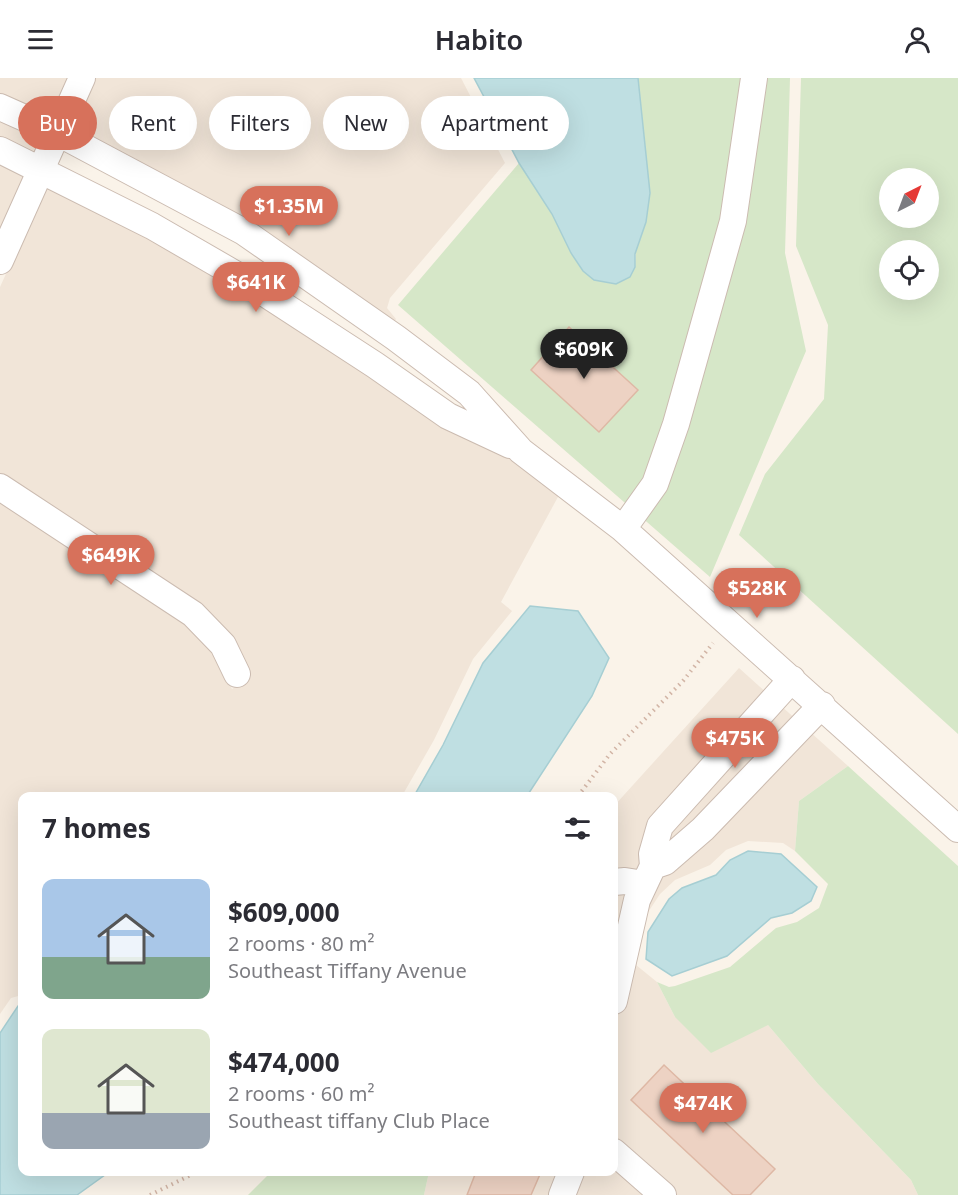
<!DOCTYPE html>
<meta charset="utf-8">
<style>
:root{--surface:#fff;--page:#f7f7f7;--text:#2b2b33;--muted:#7c7c81;--accent:#d7715b}
body{margin:0;font-family:"Noto Sans",sans-serif;background:var(--page);color:var(--text);height:100vh;display:flex;flex-direction:column;font-size:22px;white-space:nowrap}
*{box-sizing:border-box;margin:0}
p{font-size:20px;color:var(--muted)}
.icon{flex:none;width:33px;height:33px;fill:none;stroke:currentColor;stroke-width:2;stroke-linecap:round;stroke-linejoin:round}
.map{position:relative;flex:1;overflow:hidden}
.details{position:absolute;left:18px;top:714px;width:600px;height:384px;display:flex;flex-direction:column;background:var(--surface);border-radius:12px;box-shadow:0 6px 24px #0002}
.details>*{flex:none}
.hud{position:absolute;left:18px;top:18px;width:600px;height:54px;display:flex;gap:12px}
.needle{width:39px;rotate:42deg}
.tools{position:absolute;left:879px;top:90px;display:grid;gap:12px}
.tools a{display:grid;place-items:center;width:60px;height:60px;border-radius:50%;background:var(--surface);box-shadow:0 6px 24px #0002;font-size:30px}
.price{position:absolute;translate:-50% -51px;padding:0 14px;border-radius:21px;background:var(--accent);color:#fff;font-size:20px;line-height:39px;filter:drop-shadow(0 2px 3px #0008)}
.price::after{content:'';position:absolute;left:50%;top:36px;width:18px;height:14px;margin-left:-9px;background:inherit;clip-path:polygon(0 0,100% 0,50% 100%)}
.price.current{background:#222;color:#fff}
ul{padding:0;list-style:none}
li{display:flex;align-items:center;gap:18px;height:150px;padding:0 24px}
li span{display:grid;place-items:center;flex:none;width:168px;height:120px;border-radius:12px;color:#555}
li>.icon{margin-inline-start:auto}
span .icon{width:72px;height:72px;fill:#fffc;stroke-width:1}
li b{font-size:26px}
h2{display:flex;justify-content:space-between;align-items:center;height:72px;padding:0 24px;font-size:26px}
.pill{padding:0 21px;border-radius:27px;background:var(--surface);box-shadow:0 6px 24px #0002;font-size:21px;line-height:54px}
.pill.current{background:var(--accent);color:#fff}
header{display:flex;justify-content:space-between;align-items:center;height:78px;padding:0 24px;background:var(--surface);font-size:27px;font-weight:600}
.map>svg:first-child{display:block}
.residential{fill:#f1e5d8}
.green{fill:#d6e7c8;fill-rule:evenodd}
.water{fill:#bfdfe2;stroke:#a6ced3;stroke-width:1.5}
.building{fill:#edd2c3;stroke:#deb8a5;stroke-width:1.5}
.lines{fill:none;stroke-linecap:round;stroke-linejoin:round}
.minor-casing{stroke:#cbbbb0;stroke-width:28}
.path{stroke:#d2b5a6;stroke-width:4;stroke-dasharray:1.5 4.5;stroke-linecap:butt}
.minor{stroke:#fff;stroke-width:26}
</style>
<header><svg class="icon" aria-label="menu" viewBox="0 0 24 24"><path d="M4 6h16M4 12h16M4 18h16"/></svg>Habito<svg class="icon" aria-label="person" viewBox="0 0 24 24"><circle cx="12" cy="8" r="4"/><path d="M4 21q1-7 8-7t8 7"/></svg></header>
<div class="map">
<svg width="958" height="1117" viewBox="0 0 958 1117">
<rect width="100%" height="100%" fill="#faf3e9"/>
<path class="residential" d="M0 0H70L52 39 0 17Z
M94 0H461L505 85 390 220 387 230 396 241 394 244 250 145 71 48Z
M0 42 42 61 37 76 0 59Z
M0 85 28 97 0 158Z
M47 106 229 205 441 347 514 382 559 417 501 524 512 533 473 581 434 662 402 718H22V917L11 920 0 936V423L185 545 214 574 232 611 251 599 231 559 200 527 0 395V209Z
M739 590 848 688 799 723 795 773 783 765 748 763 726 772 710 787 675 802 660 816 639 848 636 887 657 904 675 939 768 947 818 1006 911 1102 918 1117H424L429 1094H614V728Z"/>
<path class="green" d="M638 0H790L785 175 806 273 710 499 398 227 519 85 552 136 571 175 635 189 643 60Z
M801 0H958V656L739 457 765 396 824 321 828 247 796 168ZM890 100H928V140H890ZM890 172H928V212H890Z
M848 688 958 788V1117H918L911 1102 818 1006 768 947 711 975 675 939 657 904 669 909 675 908 730 889 776 850 797 844 819 830 828 806 795 773 799 723Z
M271 1094H429L424 1117H248Z"/>
<path class="water" d="M474 0H638L650 115 646 144 635 176V189L630 199 616 206 594 202 583 193 571 175 552 136 519 85Z
M530 528 578 533 609 580 592 618 527 718H414L443 667 483 585Z
M748 773 781 776 817 809 811 823 792 835 771 840 727 878 672 898 646 881 648 854 669 821 682 810 716 797 730 782Z
M18 928H22V1094H109L77 1117H0V955Z"/>
<path class="building" d="M569 249 638 312 599 354 531 292Z
M664 987 775 1091 750 1117H733L631 1022Z
M476 1094H541L531 1117H467Z"/>
<g class="lines">
<g class="minor-casing">
<path id="minor" d="M0 29 56 54 244 154 396 260 469 315 521 373 623 451 958 751
M0 72 152 148 235 196 375 287 448 338 510 367
M0 183 82 0
M0 409 193 536 223 567 237 596
M623 451 655 406 676 346 733 143 754 0
M653 788 665 784 703 751 822 627
M614 804 625 803 644 806
M614 923 637 822 653 788 652 776 660 748 792 601
M614 1074 663 1117
M562 1117 571 1094"/>
</g>
<path class="path" d="M578 718 610 676 683 603 713 565
M150 1117 197 1094"/>
<use href="#minor" class="minor"/>
</g>
</svg>
<div class="tools">
<a><svg class="needle" viewBox="-14 -14 28 28"><path d="M0-13l5 13h-10z" fill="#e53935"/><path d="M0 13l5-13h-10z" fill="#7c7c81"/></svg></a>
<a><svg class="icon" aria-label="locate" viewBox="0 0 24 24"><circle cx="12" cy="12" r="6"/><path d="M12 2v4M12 18v4M2 12h4M18 12h4"/></svg></a>
</div>
<b class="price" style="left:289px;top:159px">$1.35M</b>
<b class="price" style="left:256px;top:235px">$641K</b>
<b class="price current" style="left:584px;top:302px">$609K</b>
<b class="price" style="left:111px;top:508px">$649K</b>
<b class="price" style="left:757px;top:541px">$528K</b>
<b class="price" style="left:735px;top:691px">$475K</b>
<b class="price" style="left:703px;top:1056px">$474K</b>
<div class="hud">
<a class="pill current">Buy</a>
<a class="pill">Rent</a>
<a class="pill">Filters</a>
<a class="pill">New</a>
<a class="pill">Apartment</a>
</div>
<section class="details">
<h2>7 homes<svg class="icon" aria-label="filters" viewBox="0 0 24 24"><path d="M4 7h16M4 17h16"/><circle cx="9" cy="7" r="2"/><circle cx="15" cy="17" r="2"/></svg></h2>
<ul>
<li><span style="background:linear-gradient(#a9c7e8 65%,#7fa58c 0)"><svg class="icon" aria-label="home" viewBox="0 0 24 24"><path d="M3 11l9-7 9 7M6 9v11h12V9"/></svg></span><div><b>$609,000</b><p>2 rooms · 80 m²</p><p>Southeast Tiffany Avenue</p></div></li>
<li><span style="background:linear-gradient(#dfe7d0 70%,#9aa5b1 0)"><svg class="icon" aria-label="home" viewBox="0 0 24 24"><path d="M3 11l9-7 9 7M6 9v11h12V9"/></svg></span><div><b>$474,000</b><p>2 rooms · 60 m²</p><p>Southeast tiffany Club Place</p></div></li>
</ul>
</section>
</div>
